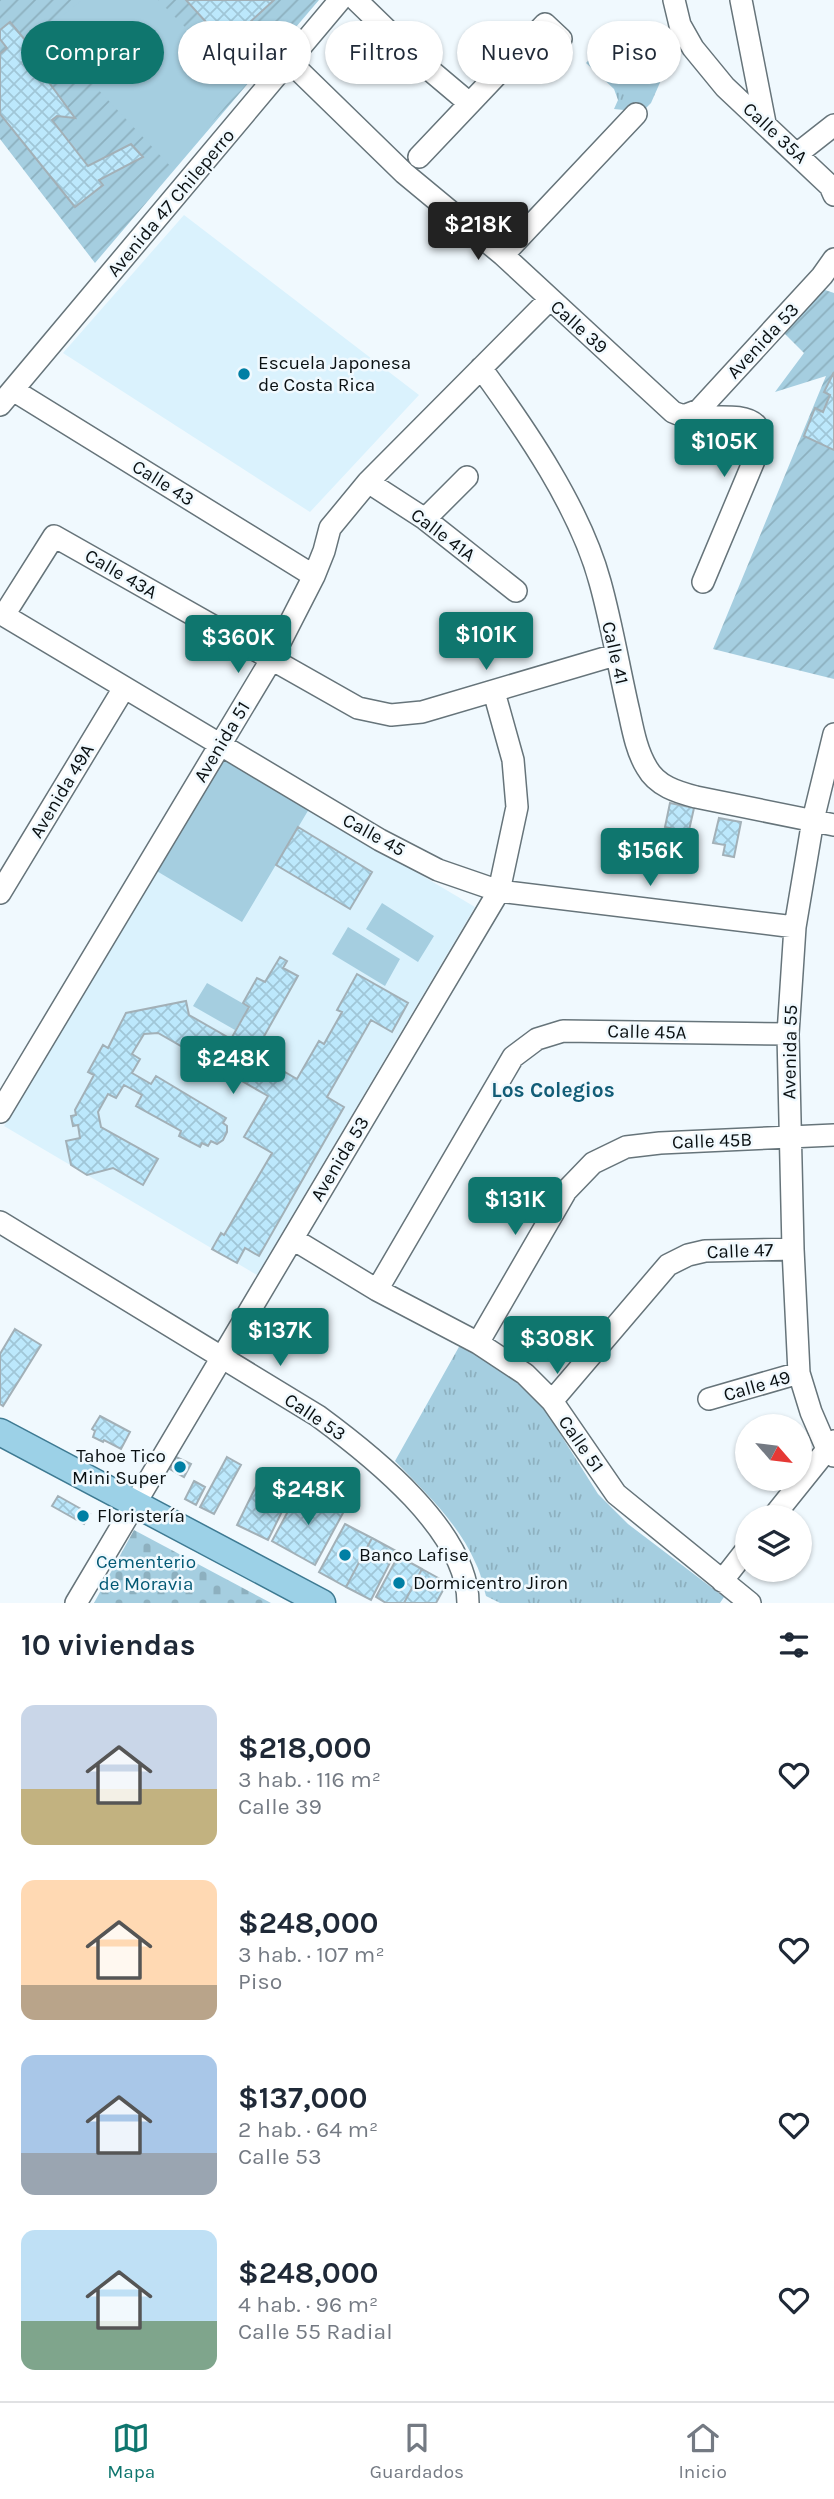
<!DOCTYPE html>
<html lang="es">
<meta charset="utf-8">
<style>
:root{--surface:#fff;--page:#f6f6f7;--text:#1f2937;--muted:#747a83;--line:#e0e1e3;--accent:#0f766e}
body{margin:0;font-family:Karla,sans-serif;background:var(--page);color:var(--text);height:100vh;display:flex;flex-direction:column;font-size:26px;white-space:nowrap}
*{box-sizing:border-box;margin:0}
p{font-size:23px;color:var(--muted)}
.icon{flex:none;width:38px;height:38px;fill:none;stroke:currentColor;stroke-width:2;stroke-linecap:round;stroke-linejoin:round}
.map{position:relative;height:1603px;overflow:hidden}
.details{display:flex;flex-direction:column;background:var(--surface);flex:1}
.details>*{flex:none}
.top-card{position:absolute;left:21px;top:21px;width:793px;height:63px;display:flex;gap:14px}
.needle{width:46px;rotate:118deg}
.tools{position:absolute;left:735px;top:1414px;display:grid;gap:14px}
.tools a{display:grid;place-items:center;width:77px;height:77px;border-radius:50%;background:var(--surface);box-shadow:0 2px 5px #0004;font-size:35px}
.price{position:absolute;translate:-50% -60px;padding:0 16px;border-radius:7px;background:var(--accent);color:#fff;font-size:23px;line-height:46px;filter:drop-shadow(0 2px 4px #0008)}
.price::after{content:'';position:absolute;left:50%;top:42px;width:21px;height:16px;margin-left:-10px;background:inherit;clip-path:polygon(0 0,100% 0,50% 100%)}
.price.on{background:#222;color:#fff}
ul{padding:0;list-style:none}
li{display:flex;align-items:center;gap:21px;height:175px;padding:0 21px}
li span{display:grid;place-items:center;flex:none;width:196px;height:140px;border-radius:14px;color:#555}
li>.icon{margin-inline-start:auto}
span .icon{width:84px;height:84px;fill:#fffc;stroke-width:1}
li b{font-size:30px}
h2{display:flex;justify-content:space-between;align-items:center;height:84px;padding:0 21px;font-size:30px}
.pill{padding:0 24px;border-radius:32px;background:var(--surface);box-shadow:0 2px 5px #0004;font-size:24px;line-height:63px}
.pill.on{background:var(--accent);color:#fff}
.tab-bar{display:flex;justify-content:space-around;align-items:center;height:98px;border-top:2px solid var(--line);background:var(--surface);font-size:19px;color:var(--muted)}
.tab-bar a{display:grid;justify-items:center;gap:4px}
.tab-bar .on{color:var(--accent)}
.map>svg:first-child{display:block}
.built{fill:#daf2fd}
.grass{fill:url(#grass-tufts)}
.cemetery{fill:url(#cemetery-stones)}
.garden{fill:url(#garden-furrows)}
.pitch{fill:#a5cee0}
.building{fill:url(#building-cross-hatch);stroke:#a2b0b7;stroke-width:2}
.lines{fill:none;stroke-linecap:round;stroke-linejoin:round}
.minor-casing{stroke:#66747a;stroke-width:24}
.major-casing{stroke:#3e7a92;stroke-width:29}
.minor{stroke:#fff;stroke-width:21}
.major{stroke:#9cd1e7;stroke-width:26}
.poi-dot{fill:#007fa4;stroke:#f0f9fe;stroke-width:2.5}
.labels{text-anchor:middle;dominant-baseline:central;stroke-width:5;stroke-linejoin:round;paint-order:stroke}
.street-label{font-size:19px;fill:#0a1012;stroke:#f0f9fe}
.poi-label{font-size:19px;fill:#0a1012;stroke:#f0f9fe;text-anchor:start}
.park-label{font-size:19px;fill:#035974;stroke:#f0f9fe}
.neighbourhood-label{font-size:21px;font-weight:bold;fill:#125d77;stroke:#f0f9fe}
</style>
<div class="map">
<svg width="834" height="1603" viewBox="0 0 834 1603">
<defs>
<pattern id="grass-tufts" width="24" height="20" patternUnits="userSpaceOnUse" patternTransform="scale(1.75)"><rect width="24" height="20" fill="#a5cee0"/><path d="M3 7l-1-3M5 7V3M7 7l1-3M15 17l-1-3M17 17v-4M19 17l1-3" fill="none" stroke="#8db0bf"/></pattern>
<pattern id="cemetery-stones" width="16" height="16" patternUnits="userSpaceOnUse" patternTransform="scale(1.75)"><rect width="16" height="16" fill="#a5cee0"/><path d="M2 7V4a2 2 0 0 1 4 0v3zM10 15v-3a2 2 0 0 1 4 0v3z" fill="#8db0bf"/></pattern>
<pattern id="garden-furrows" width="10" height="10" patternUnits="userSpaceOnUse" patternTransform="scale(1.75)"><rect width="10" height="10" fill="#a5cee0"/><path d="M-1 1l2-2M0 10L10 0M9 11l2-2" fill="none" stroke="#8db0bf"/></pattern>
<pattern id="building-cross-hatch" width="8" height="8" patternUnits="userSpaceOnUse" patternTransform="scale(1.75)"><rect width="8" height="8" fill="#bce8fc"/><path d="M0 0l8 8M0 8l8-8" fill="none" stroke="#a0c6d7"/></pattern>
</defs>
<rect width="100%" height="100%" fill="#f0f9fe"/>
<path class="built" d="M184 215 419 395 310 512 63 353Z
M222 757 475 907 257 1275 4 1126Z"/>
<path class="grass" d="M611 35 662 78 651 103 643 111 635 102 624 110 614 109 618 100 614 89 586 63Z
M460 1345 512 1377 542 1405 598 1494 628 1524 724 1597 720 1603H500L486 1596C483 1585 481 1574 476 1564 459 1524 425 1492 395 1461Z"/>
<path class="cemetery" d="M134 1530 271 1603H94Z"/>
<path class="garden" d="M0 0H319L95 263 0 139Z
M822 289 834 293V679L713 649 826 376 775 392 804 353 784 333Z"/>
<path class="pitch" d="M82 0H158L243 85 173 169 43 31Z
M222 757 309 809 242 922 155 870Z
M382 903 434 936 418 962 366 929Z
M348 927 400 959 385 986 332 954Z
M207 983 249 1007 235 1030 193 1006Z"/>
<path class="building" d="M186 0H274L226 44Z
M10 22 52 72 45 77 75 118 57 116 52 120 88 166 131 144 143 157 99 180 103 185 75 207 0 114V54L7 48 0 39V30Z
M834 372V450L804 436 815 408 823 412 830 395 824 392Z
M670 803 694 808 687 839 675 837 677 830 665 827Z
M719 818 741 822 734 857 723 855 725 845 713 843Z
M298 827 372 872 350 909 276 865Z
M280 957 287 961 283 968 298 976 254 1054 297 1079 319 1041 324 1044 342 1012 337 1010 357 974 408 1003 392 1032 371 1020 327 1097 344 1107 259 1256 245 1248 237 1263 212 1249 221 1233 224 1235 272 1153 244 1137 268 1096 158 1033 144 1034 132 1054 140 1059 132 1073 151 1084 156 1076 226 1118 223 1123 227 1126V1132L223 1140 217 1144 211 1141 208 1146 202 1143 200 1147 179 1136 181 1131 136 1106 142 1095 124 1085 116 1098 108 1094 98 1112 101 1127 158 1159 143 1185 113 1168 87 1175 71 1165 66 1141 80 1138 78 1125 73 1126 71 1116 76 1115 75 1110 94 1075 88 1072 103 1045 108 1048 126 1013 186 1001 189 1015 231 1039 249 1007 243 1003 257 978 265 982Z
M15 1329 41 1345 3 1406 0 1404V1354Z
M100 1416 130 1432 121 1449 104 1440 103 1442 93 1437 95 1431 92 1429Z
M176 1457 191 1464 184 1477 170 1469Z
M227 1457 241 1465 214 1514 200 1507Z
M263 1472 294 1487 268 1540 237 1525Z
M194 1481 205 1487 196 1505 185 1499Z
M300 1489 343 1513 315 1565 272 1541Z
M58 1496 90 1514 84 1524 52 1506Z
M345 1524 372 1538 346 1587 319 1572Z
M372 1538 396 1551 371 1600 346 1587Z
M398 1556 422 1569 404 1603H386L376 1597Z
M422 1569 447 1583 436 1603H404Z"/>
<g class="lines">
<g class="minor-casing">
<path id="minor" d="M356 0 418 60 469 103
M674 0 680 25 693 48 725 87 830 186 834 195
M741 0 765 123
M290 62 404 173 503 255 673 412C698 424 740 409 756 425L761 439 758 451 703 582
M797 154 834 125
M419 157 545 24 561 39
M503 255 636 114
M481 368C526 430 580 508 600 582 612 625 619 669 629 712 633 731 637 752 647 768 657 786 677 792 696 797L834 825
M13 390 314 576
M0 405 340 0
M686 415 699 410 822 276 834 259
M368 482 425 519 516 591
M425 519 467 477
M0 613 380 840 438 870 499 891 795 927
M4 615 54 536 358 708 391 715 422 712 615 655
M834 734 813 820 795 927 788 1034 793 1249 799 1373 811 1412 827 1449 834 1456
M0 893 124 688
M0 1112 271 660 314 576 324 551 330 528 368 482 549 300
M0 1222 318 1416C371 1455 468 1531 468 1603
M293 1239 377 1290 478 1343 525 1374 552 1401 616 1494 750 1603
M377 1290 513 1057 537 1039 563 1031 788 1034
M478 1343 566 1191 593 1163 626 1147 660 1143 834 1135
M709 1399 799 1373
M552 1401 668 1265 688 1255 705 1251 793 1249
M773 1517 834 1441
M722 1581 747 1549
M76 1603 499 891 517 807 513 760 494 692"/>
</g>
<g class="major-casing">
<path id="major" d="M0 1432 322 1603"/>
</g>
<use href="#minor" class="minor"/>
<use href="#major" class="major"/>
</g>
<g class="poi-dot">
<circle cx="244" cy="374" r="7"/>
<circle cx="180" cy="1467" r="7"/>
<circle cx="83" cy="1516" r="7"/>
<circle cx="345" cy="1555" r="7"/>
<circle cx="399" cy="1583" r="7"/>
</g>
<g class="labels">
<g class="street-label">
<text transform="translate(775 133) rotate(43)">Calle 35A</text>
<text transform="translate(171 203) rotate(-50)">Avenida 47 Chileperro</text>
<text transform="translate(579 327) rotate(42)">Calle 39</text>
<text transform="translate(763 341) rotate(-47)">Avenida 53</text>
<text transform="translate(163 483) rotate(32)">Calle 43</text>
<text transform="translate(443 535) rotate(37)">Calle 41A</text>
<text transform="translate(121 574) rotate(30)">Calle 43A</text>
<text transform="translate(615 653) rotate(77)">Calle 41</text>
<text transform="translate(222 742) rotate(-59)">Avenida 51</text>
<text transform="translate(62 791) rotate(-59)">Avenida 49A</text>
<text transform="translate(374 835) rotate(29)">Calle 45</text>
<text transform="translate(647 1032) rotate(1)">Calle 45A</text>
<text transform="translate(790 1052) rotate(-89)">Avenida 55</text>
<text transform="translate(712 1141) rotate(-2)">Calle 45B</text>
<text transform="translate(340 1159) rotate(-59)">Avenida 53</text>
<text transform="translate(740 1251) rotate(-2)">Calle 47</text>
<text transform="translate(757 1386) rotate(-16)">Calle 49</text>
<text transform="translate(315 1417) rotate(34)">Calle 53</text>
<text transform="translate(581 1444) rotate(55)">Calle 51</text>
</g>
<g class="poi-label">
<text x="258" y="363">Escuela Japonesa<tspan x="258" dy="22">de Costa Rica</tspan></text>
<text x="166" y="1456" text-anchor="end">Tahoe Tico<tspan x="166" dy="22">Mini Super</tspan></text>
<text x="97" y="1516">Floristería</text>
<text x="359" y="1555">Banco Lafise</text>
<text x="413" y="1583">Dormicentro Jiron</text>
</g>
<g class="park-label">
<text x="146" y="1562">Cementerio<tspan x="146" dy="22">de Moravia</tspan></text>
</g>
<g class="neighbourhood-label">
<text x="553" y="1090">Los Colegios</text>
</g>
</g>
</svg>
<div class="tools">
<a><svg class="needle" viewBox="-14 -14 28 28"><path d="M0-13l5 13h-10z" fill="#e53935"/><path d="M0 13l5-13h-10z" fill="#747a83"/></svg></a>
<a><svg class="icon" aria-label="layers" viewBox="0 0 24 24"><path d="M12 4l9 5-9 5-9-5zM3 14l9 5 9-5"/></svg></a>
</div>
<b class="price on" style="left:478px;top:262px">$218K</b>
<b class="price" style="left:724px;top:479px">$105K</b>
<b class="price" style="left:486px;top:672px">$101K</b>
<b class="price" style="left:238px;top:675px">$360K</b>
<b class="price" style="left:650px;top:888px">$156K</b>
<b class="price" style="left:233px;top:1096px">$248K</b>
<b class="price" style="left:515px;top:1237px">$131K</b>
<b class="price" style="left:280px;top:1368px">$137K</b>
<b class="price" style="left:557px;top:1376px">$308K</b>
<b class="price" style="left:308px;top:1527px">$248K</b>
<div class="top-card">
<a class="pill on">Comprar</a>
<a class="pill">Alquilar</a>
<a class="pill">Filtros</a>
<a class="pill">Nuevo</a>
<a class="pill">Piso</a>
</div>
</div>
<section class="details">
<h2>10 viviendas<svg class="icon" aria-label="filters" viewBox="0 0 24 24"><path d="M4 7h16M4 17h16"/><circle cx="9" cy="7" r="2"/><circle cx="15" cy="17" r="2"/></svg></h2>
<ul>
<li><span style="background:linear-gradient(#c9d6e8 60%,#c2b280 0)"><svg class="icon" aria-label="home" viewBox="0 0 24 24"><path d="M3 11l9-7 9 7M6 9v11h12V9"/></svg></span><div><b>$218,000</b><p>3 hab. · 116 m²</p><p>Calle 39</p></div><svg class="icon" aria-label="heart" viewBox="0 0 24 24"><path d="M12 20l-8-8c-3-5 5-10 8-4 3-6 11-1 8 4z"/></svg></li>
<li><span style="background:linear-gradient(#ffd9b3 75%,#b9a48a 0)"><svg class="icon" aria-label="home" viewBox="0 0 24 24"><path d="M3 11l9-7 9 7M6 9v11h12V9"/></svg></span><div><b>$248,000</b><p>3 hab. · 107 m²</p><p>Piso</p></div><svg class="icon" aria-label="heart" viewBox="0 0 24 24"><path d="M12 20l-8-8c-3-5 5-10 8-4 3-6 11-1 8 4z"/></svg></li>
<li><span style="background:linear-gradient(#a9c7e8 70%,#9aa5b1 0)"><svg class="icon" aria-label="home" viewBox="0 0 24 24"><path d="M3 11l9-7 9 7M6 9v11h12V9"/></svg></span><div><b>$137,000</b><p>2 hab. · 64 m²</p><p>Calle 53</p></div><svg class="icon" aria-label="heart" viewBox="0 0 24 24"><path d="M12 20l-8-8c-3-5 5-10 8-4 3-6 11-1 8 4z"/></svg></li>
<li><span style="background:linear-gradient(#bfe0f5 65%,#7fa58c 0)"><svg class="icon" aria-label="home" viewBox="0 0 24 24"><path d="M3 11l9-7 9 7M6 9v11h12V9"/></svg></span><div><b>$248,000</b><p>4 hab. · 96 m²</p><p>Calle 55 Radial</p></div><svg class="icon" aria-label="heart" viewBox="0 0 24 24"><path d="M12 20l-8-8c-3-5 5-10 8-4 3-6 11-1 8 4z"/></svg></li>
</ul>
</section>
<nav class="tab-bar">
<a class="on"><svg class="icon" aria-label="map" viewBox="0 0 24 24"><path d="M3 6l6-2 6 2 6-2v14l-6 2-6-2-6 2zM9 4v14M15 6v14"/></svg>Mapa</a>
<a><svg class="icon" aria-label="saved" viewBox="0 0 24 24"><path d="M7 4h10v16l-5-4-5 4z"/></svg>Guardados</a>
<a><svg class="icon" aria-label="home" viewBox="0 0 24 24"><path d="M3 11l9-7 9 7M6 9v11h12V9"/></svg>Inicio</a>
</nav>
